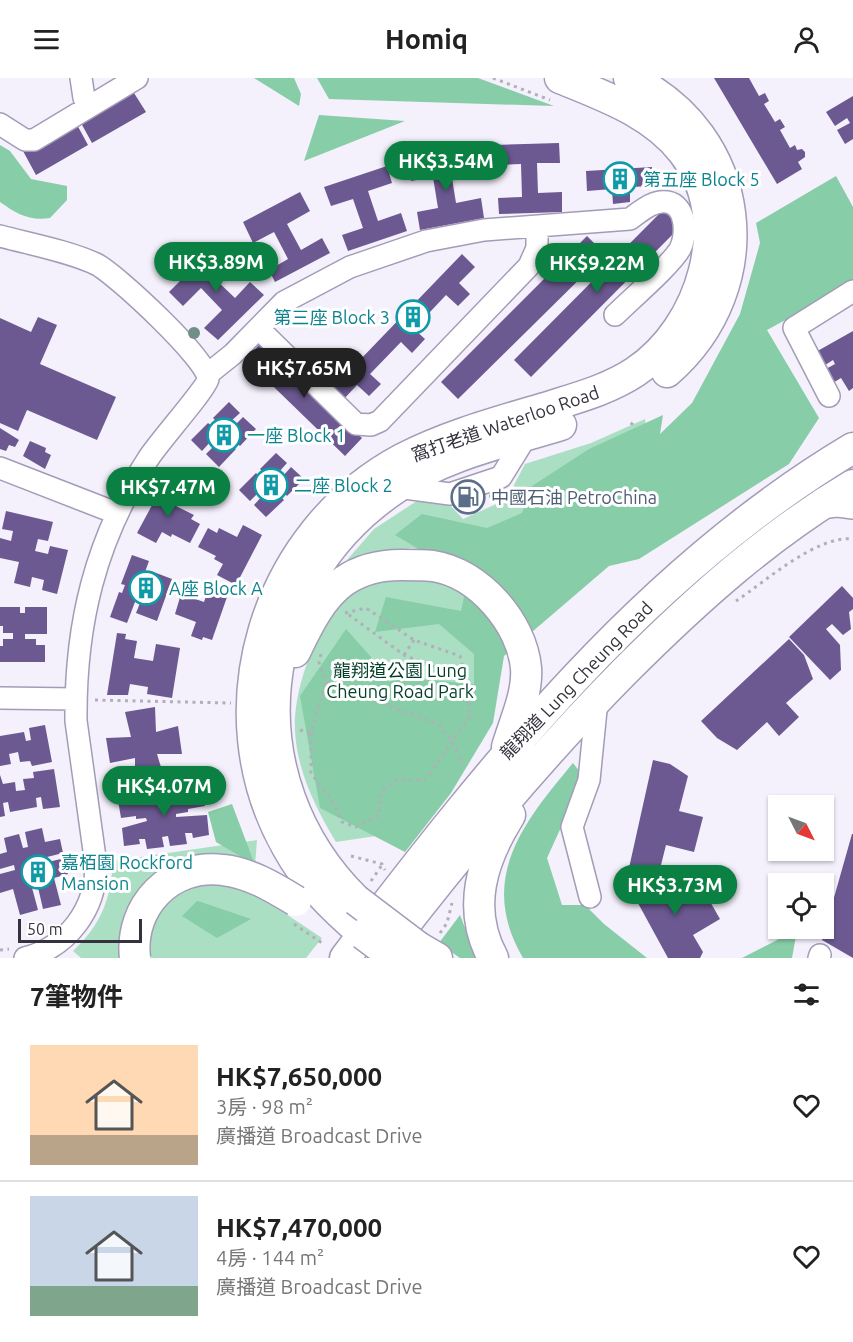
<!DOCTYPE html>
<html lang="zh-TW">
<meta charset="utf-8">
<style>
:root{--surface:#fff;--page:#f6f6f6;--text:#222;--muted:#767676;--line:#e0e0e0;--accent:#0b8043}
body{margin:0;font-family:Ubuntu,"Noto Sans TC",sans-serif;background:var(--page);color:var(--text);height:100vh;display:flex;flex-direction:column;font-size:22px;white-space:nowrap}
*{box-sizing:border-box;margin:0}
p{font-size:20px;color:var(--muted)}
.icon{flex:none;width:33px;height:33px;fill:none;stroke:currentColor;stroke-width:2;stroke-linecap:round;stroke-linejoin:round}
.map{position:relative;height:880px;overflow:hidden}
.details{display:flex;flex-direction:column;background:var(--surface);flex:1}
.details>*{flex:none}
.needle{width:39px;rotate:132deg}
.buttons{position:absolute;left:768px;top:717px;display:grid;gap:12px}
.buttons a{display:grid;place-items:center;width:66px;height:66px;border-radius:0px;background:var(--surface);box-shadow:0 2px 4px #0004;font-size:30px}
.scale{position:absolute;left:18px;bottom:15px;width:124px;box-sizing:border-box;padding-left:6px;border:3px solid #36323d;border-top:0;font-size:16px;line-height:21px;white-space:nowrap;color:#36323d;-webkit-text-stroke:4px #fff;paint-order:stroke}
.price{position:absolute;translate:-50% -51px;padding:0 14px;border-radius:21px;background:var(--accent);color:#fff;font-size:20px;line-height:39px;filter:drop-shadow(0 2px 3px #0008)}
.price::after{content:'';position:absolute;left:50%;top:36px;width:18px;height:14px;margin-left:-9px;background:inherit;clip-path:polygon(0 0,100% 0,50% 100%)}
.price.current{background:#222;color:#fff}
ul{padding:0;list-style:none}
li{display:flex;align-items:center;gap:18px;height:150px;padding:0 30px}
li+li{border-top:2px solid var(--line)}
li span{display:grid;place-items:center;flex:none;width:168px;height:120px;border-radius:0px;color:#555}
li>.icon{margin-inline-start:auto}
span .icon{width:72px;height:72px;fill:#fffc;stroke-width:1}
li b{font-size:26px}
h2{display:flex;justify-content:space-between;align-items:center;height:72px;padding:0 30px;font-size:26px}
header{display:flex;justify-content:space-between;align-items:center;height:78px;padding:0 30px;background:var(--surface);font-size:27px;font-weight:700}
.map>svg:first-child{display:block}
.green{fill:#abdfc3}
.forest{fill:#87cda8}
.building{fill:#6c5991}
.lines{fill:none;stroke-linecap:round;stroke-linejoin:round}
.minor-casing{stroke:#a49cb7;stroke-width:24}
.highway-casing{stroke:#a49cb7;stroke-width:33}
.path{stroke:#b2aeba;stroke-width:3;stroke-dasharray:3 4.5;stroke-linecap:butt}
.minor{stroke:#fff;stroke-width:21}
.highway{stroke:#fff;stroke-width:30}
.highway-bridge-casing{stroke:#a49cb7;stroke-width:33;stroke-linecap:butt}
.highway-bridge{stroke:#fff;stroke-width:30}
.tree{fill:#6f8f87}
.labels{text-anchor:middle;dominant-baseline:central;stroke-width:6;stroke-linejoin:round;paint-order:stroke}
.culture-label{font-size:18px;fill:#0d838f;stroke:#fff;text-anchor:start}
.street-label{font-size:18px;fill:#36323d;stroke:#fff}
.service-label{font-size:18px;fill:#4e5e75;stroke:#fff;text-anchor:start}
.park-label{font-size:18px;fill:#033f28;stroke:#fff}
</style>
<header><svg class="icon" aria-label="menu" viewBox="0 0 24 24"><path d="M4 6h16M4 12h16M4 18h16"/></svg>Homiq<svg class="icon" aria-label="person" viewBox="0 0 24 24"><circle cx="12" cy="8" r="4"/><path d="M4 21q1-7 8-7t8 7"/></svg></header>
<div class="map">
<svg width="853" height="880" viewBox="0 0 853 880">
<rect width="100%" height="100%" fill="#f4f0fc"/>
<path class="green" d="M645 341 646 352 609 435 443 476 412 470 380 474 348 486 347 482 374 451 423 419 447 424 463 441 512 419 514 407 525 386 591 365Z
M398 498 433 501 465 516 496 572 396 755 336 764C316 731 297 693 295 653 293 606 321 533 362 508 371 502 387 501 398 498Z
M257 762 253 814 322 860 306 880H81L73 873C101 847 111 821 113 783Z"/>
<path class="forest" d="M254 0H294L301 16 299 28Z
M317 0H478L554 28 329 21Z
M319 37 405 43 304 83Z
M0 67 10 73 31 101 67 108V122L50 140C29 143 17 136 0 124Z
M836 98 853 129V205L767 252 819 340 789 386 639 481 609 488 504 578 493 645 451 715 405 774 320 730 300 618 346 551 388 598 474 606V576L439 546 375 554 386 519 461 533 468 500 395 457 422 436 487 450 522 435 532 408 589 371 663 337 660 356 692 325 740 236 760 165 756 145Z
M573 685 584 699 547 780 562 827H585L604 846 647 880H523C477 801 523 745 573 685Z
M232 726 255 787 216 764 208 734Z
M197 823H198L251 841 217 860 182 838Z
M460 837 477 880H460L439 865Z
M797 852 792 880H742Z"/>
<path class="building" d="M714 0H749L759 18 765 15 769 23 764 26 775 44 780 41 785 49 780 52 790 70 795 67 797 72 802 71 805 74V79L798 84 802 91 777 106Z
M134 15 146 34 92 65 81 45Z
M853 18V61L845 66 837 52 850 45 847 40 835 48 826 34Z
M75 43 88 67 36 97 23 73Z
M559 65 560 85H537L538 115 562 114V134L499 136 498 120 522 119 521 86 495 87 494 67Z
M469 75 472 90 451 94 456 125 481 120 484 140 420 152 417 134 438 130 433 99 411 103 408 86Z
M387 88 392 105 368 113 378 143 401 135 407 153 348 173 342 157 363 150 353 121 331 128 324 109Z
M652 89 654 108 630 109V124L613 126 612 111 587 113 586 93Z
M300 114 310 133 287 146 301 172 322 160 330 175 275 204 269 192 288 181 274 154 253 165 243 144Z
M663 132 680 149 531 299 514 282Z
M587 158 605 176 458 321 441 304Z
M215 168 230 183 213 199 235 220 250 204 264 217 218 262 204 250 222 232 201 210 183 228 169 214Z
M462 176 475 189 459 205 470 216 458 228 446 217 414 251 425 261 412 275 401 264 370 296 381 306 369 318 357 307 342 323 330 313Z
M38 239 57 247 40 286 116 319 97 362 27 332 18 353 0 345V240L31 254Z
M853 253V310L849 313 841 300 831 306 824 292 835 286 833 282 822 289 814 275Z
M262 264 362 360 345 378 245 281Z
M229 324 240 335 230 344 234 348 243 339 256 351 240 368 236 364 233 368 236 371 219 389 206 376 216 366 212 362 202 373 191 362 208 345 212 348 217 344 213 340Z
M0 350 19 362 15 369 9 367 6 373 0 371Z
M30 363 46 370 45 374 51 377 45 391 23 378Z
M276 375 287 385 278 395 282 399 291 389 304 401 287 418 284 414 280 418 284 422 266 439 254 427 264 416 260 413 250 423 239 412 256 395 260 399 264 395 260 391Z
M472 402 481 430 463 435 455 408Z
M164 405 183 415 176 428 194 437 191 441 200 446 190 465 172 456 171 459 162 454 156 465 137 455Z
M497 407 502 420 491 424 489 418 493 408Z
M6 433 53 444 48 463 38 461 35 473 48 476 50 468 68 472 57 516 42 512 44 502 32 499 30 509 14 505 19 484 0 480V460L11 463 13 453 2 451Z
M243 447 262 457 236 507 217 497 223 486 214 481 216 478 198 469 208 450 217 455 219 450 237 459Z
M132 477 149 483 141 505 146 506 151 493 172 501 157 543 136 535 140 525 135 524 127 545 110 539 119 514 122 515 125 507 121 506Z
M842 508 853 520V531L849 534 851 551 843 557 832 546 826 551 840 567 841 592 830 602 789 559Z
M209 509 227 519 212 562 203 559 202 562 191 558 196 544 175 536 181 516 204 524Z
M0 529H20V535H25V529H47V556H25V561H36V567H45V584H0V568H3V561H13V555H3V548H0Z
M117 555 126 556 125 561 137 563 134 580 153 583 156 566 180 570 172 620 147 616 148 609 130 606 128 617H107Z
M789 561 804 577 813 601 786 625 799 639 779 658 767 644 737 672 717 660 701 643Z
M155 629 156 654 178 648 182 676H157L164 699 135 703V680L110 685 106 660 131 659 125 634Z
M45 647 52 684 32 688 30 683 20 684 18 674 9 676 11 686 0 688V658L24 654 26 663 31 662 29 650Z
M653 682 670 686 688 698 679 733 703 739 694 774 666 767 660 791 647 799H627Z
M54 691 60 729 43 731 41 719 36 720 37 729 10 734 8 724 3 725 5 738 0 739V697L3 706 15 704 16 713 25 712 23 701 34 700 33 694Z
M179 707 180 717H185V713L202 710 205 728 188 731V734L176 736V739L207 737 209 757 193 760 192 755H185L187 766 170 768 168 758 162 759 164 769 147 771 145 761H139L140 766 124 768 122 750 147 743 146 740 136 741V738L121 740 118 722 133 720V724H140L138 713 155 710 156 721 162 720 160 709Z
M42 750 45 764 60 761 63 775 43 780 44 785 65 780 68 796 54 800 61 827 43 831 37 805 31 806 38 832 20 837 13 811 0 815V796L15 792 14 787 0 791V776L7 774 4 760 19 756 23 770 28 769 25 754Z
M852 756H853V880L822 862Z
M648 799H660L672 822 700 806 720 841 693 857 703 874 700 880H668L627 805Z"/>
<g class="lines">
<g class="minor-casing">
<path id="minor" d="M81 0 84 20 91 27
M0 46 25 62H34L137 0
M0 158C30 166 68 173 96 186 115 195 210 284 208 301 206 311 157 366 148 381 95 462 75 547 76 643L96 787C96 831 68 869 25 880
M259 251 356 346 371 347 380 343 529 188 537 170V149
M208 296 233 276 284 224 350 189 426 163 484 152 630 141C641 133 653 122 667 124 687 127 687 158 680 171 670 188 630 222 615 237
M829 318 794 250 853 213
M0 390 116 435
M397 409 450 416 501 399 527 357
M818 430 838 428 853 430
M0 620 76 621
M590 819 572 749 589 702 597 622
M819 880 820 877"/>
</g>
<g class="highway-casing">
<path id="highway" d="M629 0C749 56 766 208 667 294
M295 574C307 549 321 519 344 503 360 492 381 487 401 487 411 487 422 487 433 488 479 495 522 545 526 590 528 616 514 645 507 669
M356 822C233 701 252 506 396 410 444 377 506 364 561 347
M363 856C333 830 306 804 287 769 210 633 264 455 402 381 448 357 501 343 551 328 580 319 609 311 635 294 702 250 736 142 683 74 653 35 604 18 560 0
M418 869 437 880
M383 875C459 776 538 681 625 593 696 522 767 458 853 407
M345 880C491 689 643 495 853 370
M493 880C466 830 482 782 510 737"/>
</g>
<path class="path" d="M493 0 550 22
M631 347 634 342
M736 523C766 503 817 457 853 461
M345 535 366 530 414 562 460 578 466 601
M321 576 319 585 326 604 440 647 451 662 462 686
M404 577 414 562
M95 622 231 625
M300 652 311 655 326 604
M311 655V695L335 727 342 744 356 749 379 737 381 714 397 701 424 702C442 682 453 659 470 639L466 602 404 577 345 534
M351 778 382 786 385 792
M371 803 382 787
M294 846 322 865
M440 855 447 845 452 825
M0 872 9 871"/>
<use href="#minor" class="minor"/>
<use href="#highway" class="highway"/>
<g class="highway-bridge-casing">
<path id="highway-bridge" d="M356 822 418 869
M363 856 395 880
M135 880C129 828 171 785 223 792 250 795 273 809 296 823"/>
</g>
<use href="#highway-bridge" class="highway-bridge"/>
</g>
<circle class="tree" cx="194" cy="255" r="6"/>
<defs>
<g id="building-ring" transform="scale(1.725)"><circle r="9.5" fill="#fff" stroke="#0f9aa8" stroke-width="1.5"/><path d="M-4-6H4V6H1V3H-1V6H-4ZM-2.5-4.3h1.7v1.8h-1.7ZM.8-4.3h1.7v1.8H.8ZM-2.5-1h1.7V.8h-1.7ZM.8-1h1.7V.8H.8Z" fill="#0f9aa8"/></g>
<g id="fuel-ring" transform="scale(1.725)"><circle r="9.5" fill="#fff" stroke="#5c6f8a" stroke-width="1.5"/><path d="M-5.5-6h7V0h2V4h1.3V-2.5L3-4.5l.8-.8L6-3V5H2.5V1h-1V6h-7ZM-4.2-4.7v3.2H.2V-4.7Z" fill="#5c6f8a"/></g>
</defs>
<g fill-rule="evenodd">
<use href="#building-ring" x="620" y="101"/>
<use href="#building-ring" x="413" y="239"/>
<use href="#building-ring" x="224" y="357"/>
<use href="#building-ring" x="271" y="407"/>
<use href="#fuel-ring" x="468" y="419"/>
<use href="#building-ring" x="146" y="510"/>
<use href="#building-ring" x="38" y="794"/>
</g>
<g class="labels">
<g class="culture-label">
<text x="643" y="101">第五座 Block 5</text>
<text x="390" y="239" text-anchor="end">第三座 Block 3</text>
<text x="247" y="357">一座 Block 1</text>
<text x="294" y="407">二座 Block 2</text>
<text x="169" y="510">A座 Block A</text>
<text x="61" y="784">嘉栢園 Rockford<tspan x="61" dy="21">Mansion</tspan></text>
</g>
<g class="street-label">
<text transform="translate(505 345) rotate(-19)">窩打老道 Waterloo Road</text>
<text transform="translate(576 602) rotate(-46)">龍翔道 Lung Cheung Road</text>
</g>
<g class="service-label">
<text x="491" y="419">中國石油 PetroChina</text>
</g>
<g class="park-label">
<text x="400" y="592">龍翔道公園 Lung<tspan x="400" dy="21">Cheung Road Park</tspan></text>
</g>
</g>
</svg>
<div class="buttons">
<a><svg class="needle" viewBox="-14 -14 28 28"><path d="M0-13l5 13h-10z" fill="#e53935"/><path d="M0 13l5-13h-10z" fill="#767676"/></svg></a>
<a><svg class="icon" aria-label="locate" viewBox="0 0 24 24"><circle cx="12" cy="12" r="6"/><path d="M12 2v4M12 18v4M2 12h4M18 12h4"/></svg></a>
</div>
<div class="scale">50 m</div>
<b class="price" style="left:446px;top:114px">HK$3.54M</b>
<b class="price" style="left:216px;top:215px">HK$3.89M</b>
<b class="price" style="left:597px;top:216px">HK$9.22M</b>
<b class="price current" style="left:304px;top:321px">HK$7.65M</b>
<b class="price" style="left:168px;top:440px">HK$7.47M</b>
<b class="price" style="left:164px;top:739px">HK$4.07M</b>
<b class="price" style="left:675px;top:838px">HK$3.73M</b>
</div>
<section class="details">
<h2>7筆物件<svg class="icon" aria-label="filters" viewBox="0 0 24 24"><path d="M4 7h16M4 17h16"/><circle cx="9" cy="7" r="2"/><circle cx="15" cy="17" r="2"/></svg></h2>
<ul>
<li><span style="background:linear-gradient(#ffd9b3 75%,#b9a48a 0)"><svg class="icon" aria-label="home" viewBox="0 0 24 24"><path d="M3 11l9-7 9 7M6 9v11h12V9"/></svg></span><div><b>HK$7,650,000</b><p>3房 · 98 m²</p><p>廣播道 Broadcast Drive</p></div><svg class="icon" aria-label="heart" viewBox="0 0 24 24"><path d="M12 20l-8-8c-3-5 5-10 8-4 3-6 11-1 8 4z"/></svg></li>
<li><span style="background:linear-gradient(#c9d6e8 75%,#7fa58c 0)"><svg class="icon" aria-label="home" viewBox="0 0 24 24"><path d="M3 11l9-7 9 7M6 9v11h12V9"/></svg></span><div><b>HK$7,470,000</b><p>4房 · 144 m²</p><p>廣播道 Broadcast Drive</p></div><svg class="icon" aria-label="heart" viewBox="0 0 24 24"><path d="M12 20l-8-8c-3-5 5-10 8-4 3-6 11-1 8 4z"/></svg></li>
</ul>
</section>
